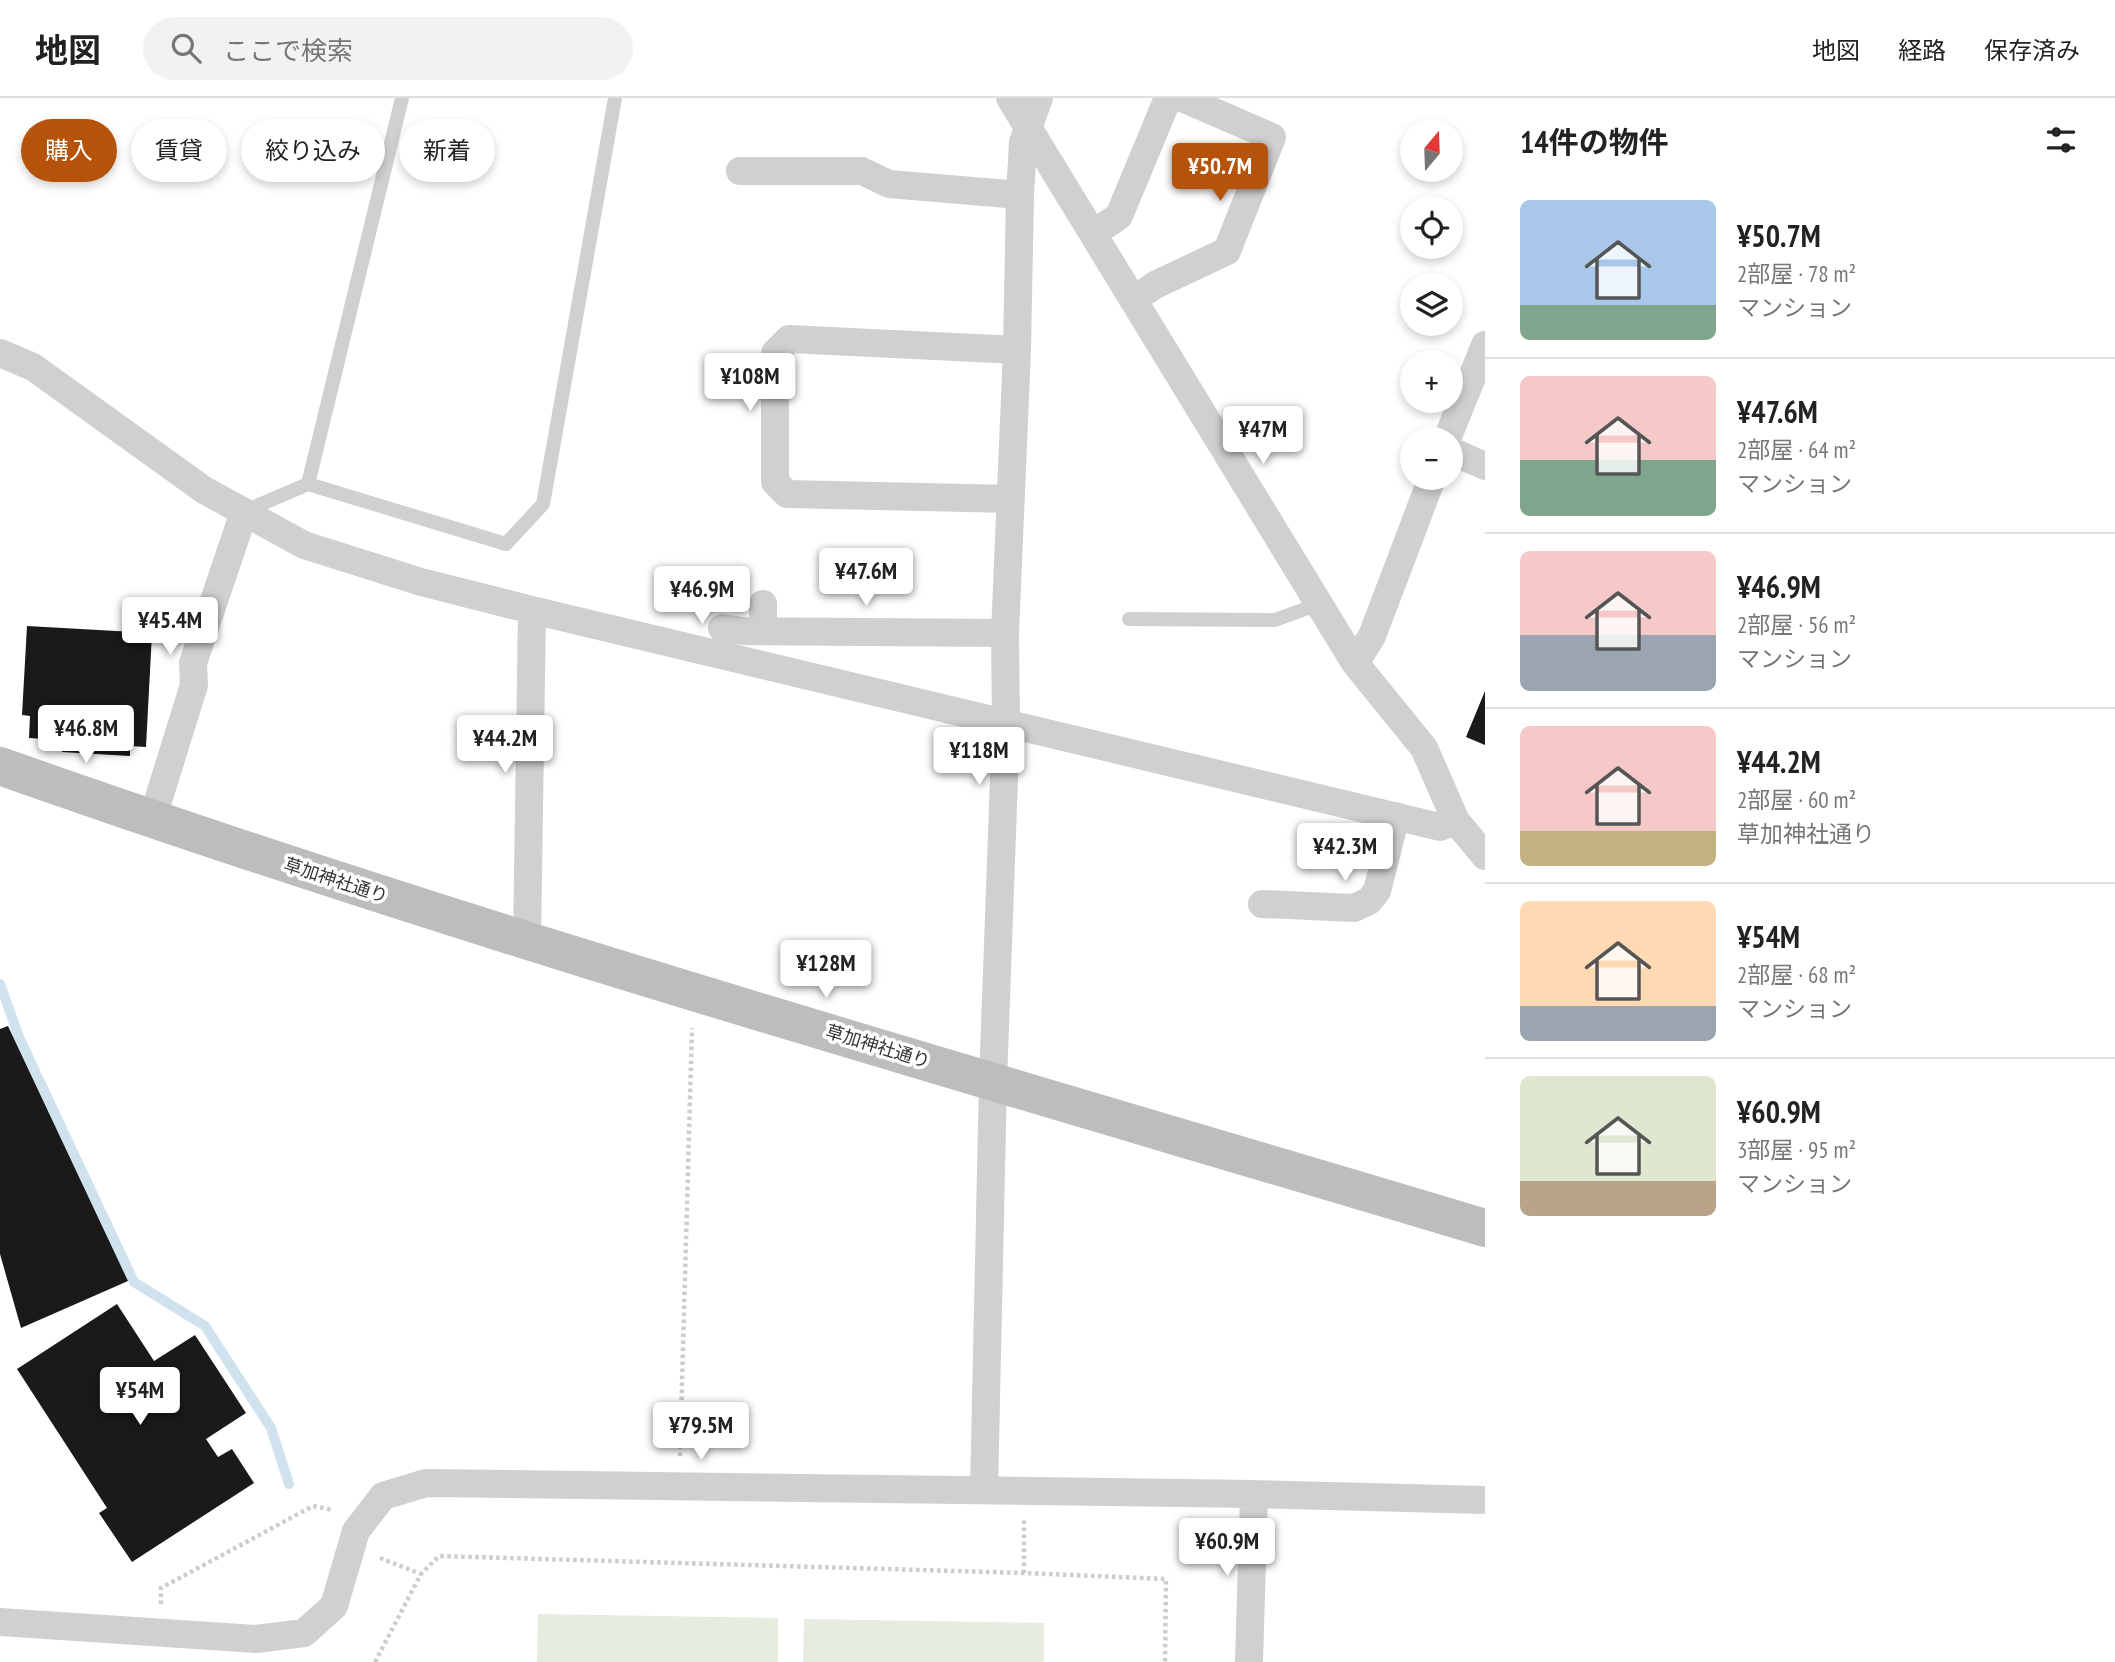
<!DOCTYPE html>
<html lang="ja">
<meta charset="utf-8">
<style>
:root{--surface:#fff;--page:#f2f2f2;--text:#222;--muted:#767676;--line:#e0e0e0;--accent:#b45309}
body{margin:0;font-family:"PT Sans Narrow","Noto Sans JP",sans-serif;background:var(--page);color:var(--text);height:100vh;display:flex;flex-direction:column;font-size:26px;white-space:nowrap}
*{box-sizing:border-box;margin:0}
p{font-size:23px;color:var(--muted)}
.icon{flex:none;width:38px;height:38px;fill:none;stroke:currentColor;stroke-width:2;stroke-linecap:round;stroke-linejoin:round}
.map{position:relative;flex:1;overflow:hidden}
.side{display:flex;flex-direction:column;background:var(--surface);width:630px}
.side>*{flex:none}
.top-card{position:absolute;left:21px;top:21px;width:665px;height:63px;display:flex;gap:14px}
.needle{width:46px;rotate:19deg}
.fabs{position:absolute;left:1400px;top:21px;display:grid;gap:14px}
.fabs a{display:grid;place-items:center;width:63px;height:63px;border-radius:50%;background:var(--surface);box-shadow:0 4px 10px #0003;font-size:35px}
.price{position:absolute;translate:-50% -60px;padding:0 16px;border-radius:7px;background:#fff;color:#222;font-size:23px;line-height:46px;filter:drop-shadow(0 2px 4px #0008)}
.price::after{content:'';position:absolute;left:50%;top:42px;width:21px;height:16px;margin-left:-10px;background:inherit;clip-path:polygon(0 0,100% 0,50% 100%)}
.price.on{background:var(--accent);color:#fff}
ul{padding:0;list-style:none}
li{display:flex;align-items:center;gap:21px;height:175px;padding:0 35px}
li+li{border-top:2px solid var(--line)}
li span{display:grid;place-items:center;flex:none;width:196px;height:140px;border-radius:10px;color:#555}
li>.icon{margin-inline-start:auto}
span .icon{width:84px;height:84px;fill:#fffc;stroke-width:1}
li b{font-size:30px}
h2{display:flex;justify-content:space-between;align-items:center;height:84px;padding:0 35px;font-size:30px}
.pill{padding:0 24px;border-radius:32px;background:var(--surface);box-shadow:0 4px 10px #0003;font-size:24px;line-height:63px}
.pill.on{background:var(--accent);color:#fff}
header{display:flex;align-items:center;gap:42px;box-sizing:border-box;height:98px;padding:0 35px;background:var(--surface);border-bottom:2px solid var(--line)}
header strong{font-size:33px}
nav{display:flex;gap:38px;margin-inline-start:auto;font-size:24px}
.search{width:490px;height:63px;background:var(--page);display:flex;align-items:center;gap:18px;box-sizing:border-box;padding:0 24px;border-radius:38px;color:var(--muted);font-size:26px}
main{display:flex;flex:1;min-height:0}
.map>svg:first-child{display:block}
.green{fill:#e6ecdf}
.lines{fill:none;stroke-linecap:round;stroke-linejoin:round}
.stream{stroke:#cfe2ee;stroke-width:10}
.building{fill:#1a1a1a}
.path{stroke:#cdcdcd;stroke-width:4.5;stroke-dasharray:3.5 3.5;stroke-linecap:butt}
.lane{stroke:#d0d0d0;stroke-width:14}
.street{stroke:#d0d0d0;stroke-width:28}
.secondary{stroke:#bdbdbd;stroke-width:38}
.labels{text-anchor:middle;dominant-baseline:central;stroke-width:7;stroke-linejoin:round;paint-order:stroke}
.street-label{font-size:18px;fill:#333;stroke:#fff}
</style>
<header>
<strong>地図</strong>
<div class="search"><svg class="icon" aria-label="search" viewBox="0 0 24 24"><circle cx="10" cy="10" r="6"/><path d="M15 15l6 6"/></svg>ここで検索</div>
<nav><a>地図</a><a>経路</a><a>保存済み</a></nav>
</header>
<main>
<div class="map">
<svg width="1485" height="1564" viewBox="0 0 1485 1564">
<rect width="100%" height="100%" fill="#fff"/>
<path class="green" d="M538 1516 778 1520V1564H537Z
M804 1521 1044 1525V1564H803Z"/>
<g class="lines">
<path class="stream" d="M0 886 19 939 134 1184 205 1228 271 1330 289 1386"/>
</g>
<path class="building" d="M27 528 152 535 146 649 130 648V658L62 654V642L29 640 30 618 22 617Z
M1485 593V647L1466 639Z
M8 928 128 1183 21 1230 0 1156V931Z
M117 1206 154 1263 195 1237 246 1315 206 1341 218 1359 232 1351 254 1385 132 1464 99 1415 107 1410 17 1271Z"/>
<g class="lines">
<path class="path" d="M680 1358 692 930
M380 1460 421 1476
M1024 1475V1422
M161 1506V1490L313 1408 333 1412
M375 1564 421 1476 439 1458 1024 1475 1166 1481 1165 1564"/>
<path class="lane" d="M308 386 402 0
M245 413 308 386 506 446 543 406 615 0
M1129 521 1275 522 1319 506"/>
<path class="street" d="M1010 0 1355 565 1424 650 1456 723 1485 758
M740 73H862L889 86 1020 97
M1093 136 1119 118 1168 0
M1133 202 1155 187 1227 153 1272 39 1182 0
M0 255 33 269 204 392 304 447 421 484 532 512 1440 729 1456 723
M1447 341 1485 247
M1451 353 1485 368
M1011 401 787 396 775 384V255L789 241 1017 252
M722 530 743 533 1005 535
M763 533V506
M1355 565 1372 538 1432 380
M152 722 194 587 193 565 244 414
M1262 806 1354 810 1369 803 1377 793 1396 718
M527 844 532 512
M984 1392 993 983 1006 626 1005 535 1017 252 1020 97 1023 44 1039 0
M0 1524 256 1541 304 1535 334 1508 356 1433 383 1398 426 1385 1254 1396 1485 1402
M1249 1564 1254 1396"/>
<path class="secondary" d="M0 668C489 841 988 981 1485 1130"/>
</g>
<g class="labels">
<g class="street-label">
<text transform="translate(336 782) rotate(18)">草加神社通り</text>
<text transform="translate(878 948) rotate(17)">草加神社通り</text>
</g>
</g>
</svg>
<div class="fabs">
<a><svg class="needle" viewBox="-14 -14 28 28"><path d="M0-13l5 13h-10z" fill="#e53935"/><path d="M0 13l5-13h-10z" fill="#767676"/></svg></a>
<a><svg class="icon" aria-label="locate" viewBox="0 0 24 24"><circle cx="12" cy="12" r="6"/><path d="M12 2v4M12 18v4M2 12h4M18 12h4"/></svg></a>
<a><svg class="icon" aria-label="layers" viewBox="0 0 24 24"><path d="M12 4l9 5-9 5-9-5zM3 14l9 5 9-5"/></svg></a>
<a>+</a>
<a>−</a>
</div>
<b class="price on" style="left:1220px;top:105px">¥50.7M</b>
<b class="price" style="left:750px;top:315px">¥108M</b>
<b class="price" style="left:1263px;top:368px">¥47M</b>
<b class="price" style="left:866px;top:510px">¥47.6M</b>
<b class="price" style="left:702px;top:528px">¥46.9M</b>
<b class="price" style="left:170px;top:559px">¥45.4M</b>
<b class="price" style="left:86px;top:667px">¥46.8M</b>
<b class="price" style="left:505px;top:677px">¥44.2M</b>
<b class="price" style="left:979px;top:689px">¥118M</b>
<b class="price" style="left:1345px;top:785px">¥42.3M</b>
<b class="price" style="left:826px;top:902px">¥128M</b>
<b class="price" style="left:140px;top:1329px">¥54M</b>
<b class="price" style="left:701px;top:1364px">¥79.5M</b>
<b class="price" style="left:1227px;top:1480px">¥60.9M</b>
<div class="top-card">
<a class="pill on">購入</a>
<a class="pill">賃貸</a>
<a class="pill">絞り込み</a>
<a class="pill">新着</a>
</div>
</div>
<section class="side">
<h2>14件の物件<svg class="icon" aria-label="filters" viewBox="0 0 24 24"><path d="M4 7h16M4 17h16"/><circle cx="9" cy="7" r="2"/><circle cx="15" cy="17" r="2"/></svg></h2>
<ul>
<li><span style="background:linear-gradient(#a9c7e8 75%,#7fa58c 0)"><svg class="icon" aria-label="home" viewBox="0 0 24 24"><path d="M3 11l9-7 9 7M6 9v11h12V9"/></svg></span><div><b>¥50.7M</b><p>2部屋 · 78 m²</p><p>マンション</p></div></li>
<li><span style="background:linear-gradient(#f6c9c9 60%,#7fa58c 0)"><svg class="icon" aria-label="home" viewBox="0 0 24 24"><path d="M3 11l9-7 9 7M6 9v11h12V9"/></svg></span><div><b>¥47.6M</b><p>2部屋 · 64 m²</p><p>マンション</p></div></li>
<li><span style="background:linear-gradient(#f6c9c9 60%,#9aa5b1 0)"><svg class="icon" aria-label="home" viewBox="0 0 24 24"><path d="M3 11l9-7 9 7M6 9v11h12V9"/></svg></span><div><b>¥46.9M</b><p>2部屋 · 56 m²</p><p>マンション</p></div></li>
<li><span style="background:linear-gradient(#f6c9c9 75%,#c2b280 0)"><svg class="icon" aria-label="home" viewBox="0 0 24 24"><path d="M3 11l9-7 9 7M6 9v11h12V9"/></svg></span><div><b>¥44.2M</b><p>2部屋 · 60 m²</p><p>草加神社通り</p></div></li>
<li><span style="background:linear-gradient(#ffd9b3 75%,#9aa5b1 0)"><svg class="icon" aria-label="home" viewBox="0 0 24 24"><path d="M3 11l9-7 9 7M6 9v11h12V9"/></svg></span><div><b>¥54M</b><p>2部屋 · 68 m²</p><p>マンション</p></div></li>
<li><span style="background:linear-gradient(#dfe7d0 75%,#b9a48a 0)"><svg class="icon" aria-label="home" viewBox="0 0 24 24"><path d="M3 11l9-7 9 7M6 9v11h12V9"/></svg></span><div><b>¥60.9M</b><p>3部屋 · 95 m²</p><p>マンション</p></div></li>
</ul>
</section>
</main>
